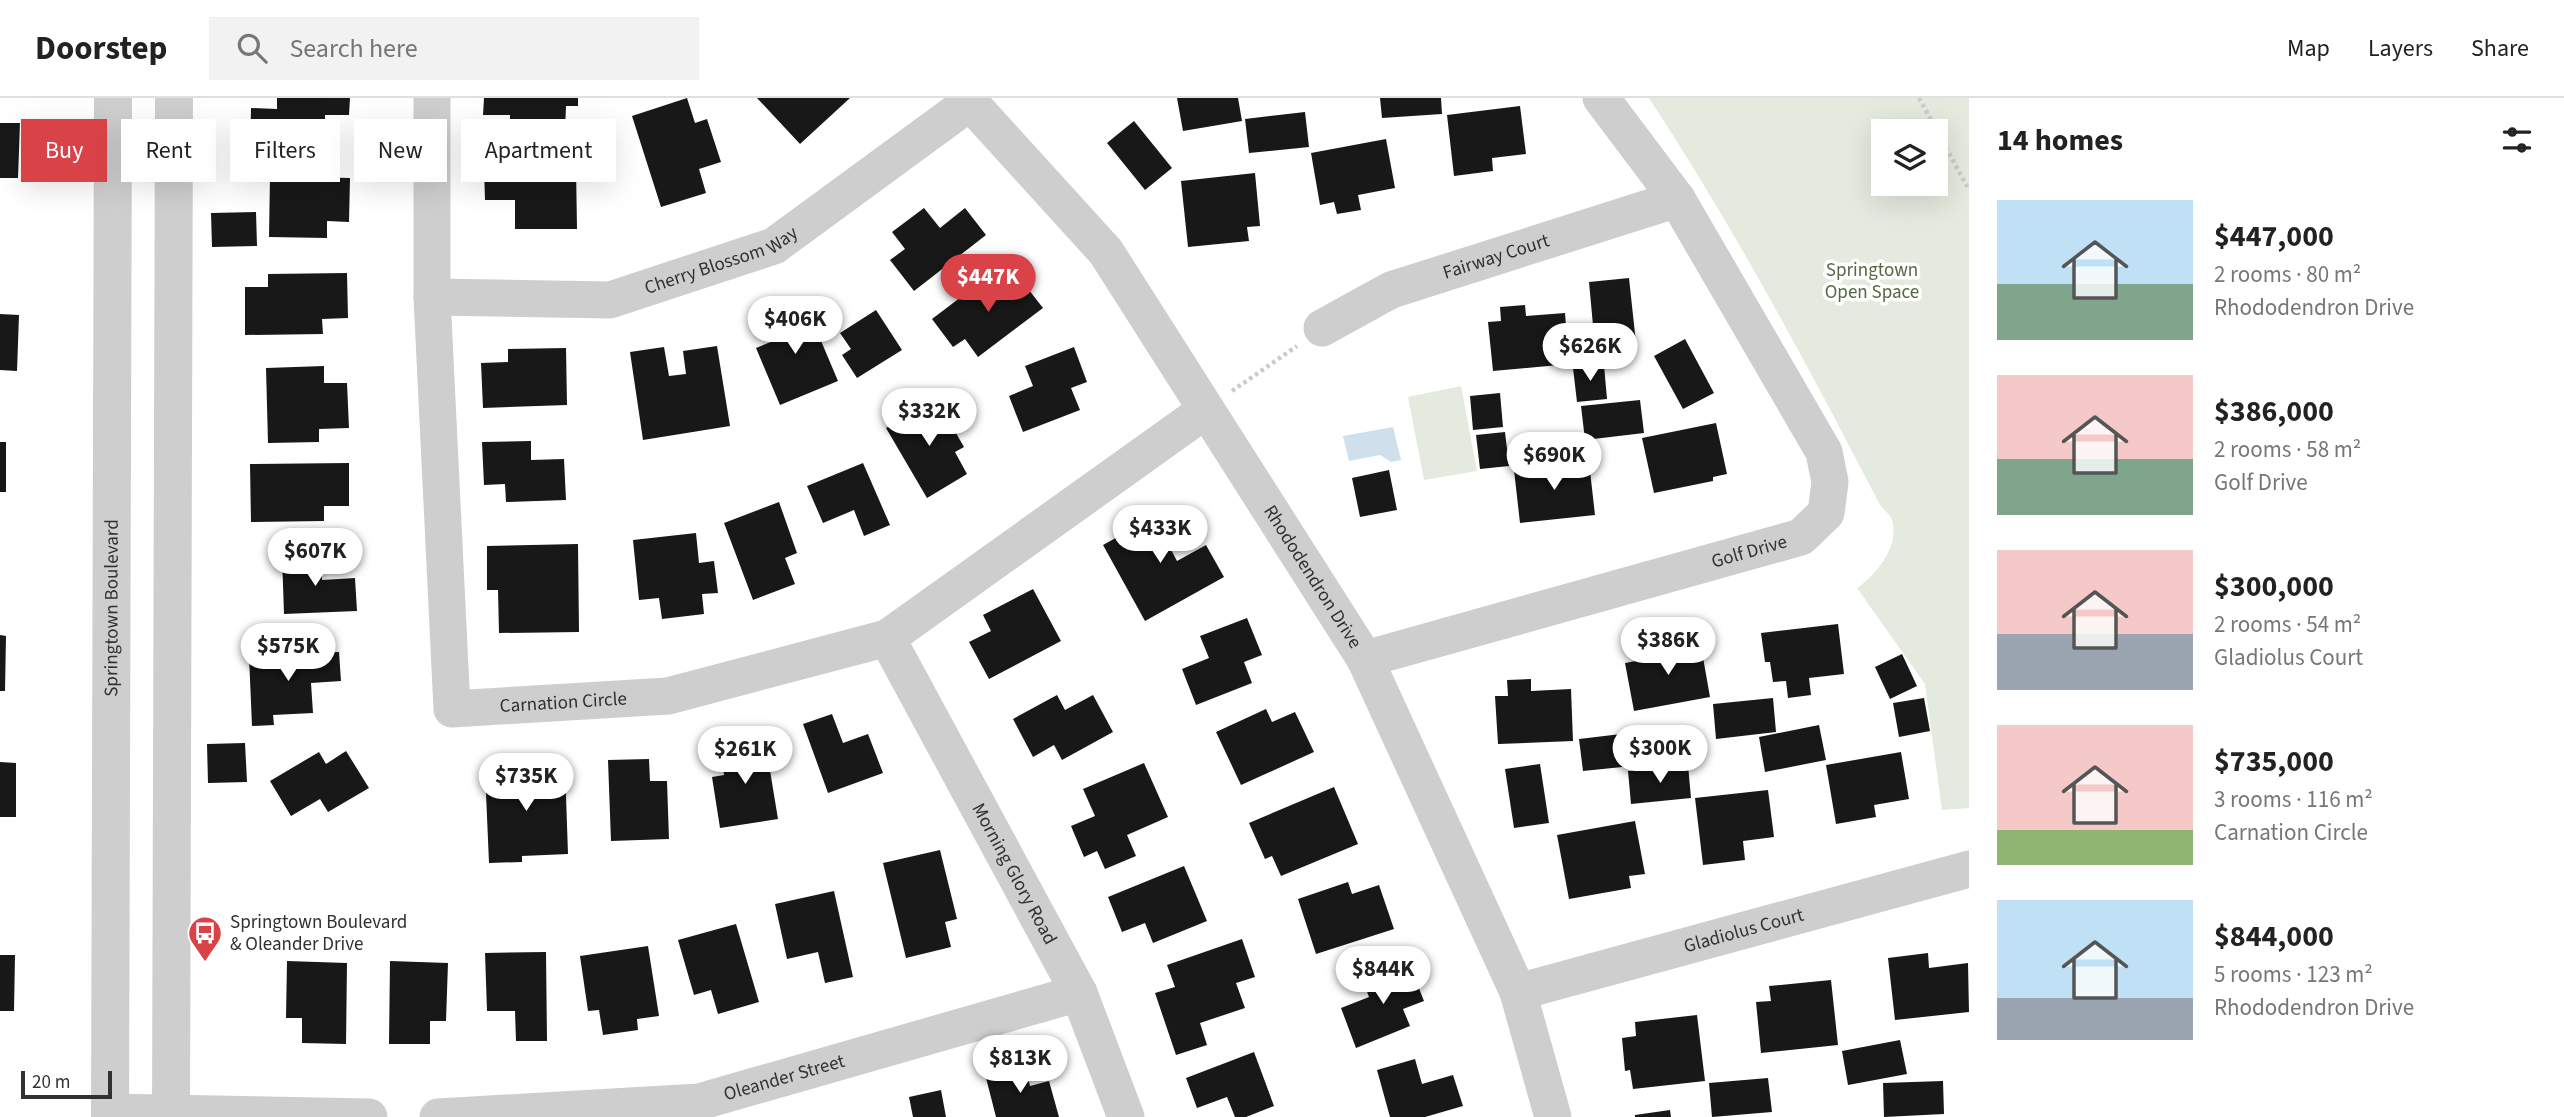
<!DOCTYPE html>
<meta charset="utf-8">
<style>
:root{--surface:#fff;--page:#f2f2f2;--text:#222;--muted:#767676;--line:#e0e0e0;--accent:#d94247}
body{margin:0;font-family:"Source Sans 3",sans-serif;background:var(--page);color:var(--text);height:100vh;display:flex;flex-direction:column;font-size:26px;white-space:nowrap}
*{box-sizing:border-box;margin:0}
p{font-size:23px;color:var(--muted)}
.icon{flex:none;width:38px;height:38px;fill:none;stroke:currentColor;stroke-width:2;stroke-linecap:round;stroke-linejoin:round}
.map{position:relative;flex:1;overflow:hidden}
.panel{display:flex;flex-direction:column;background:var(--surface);width:595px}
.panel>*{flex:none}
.top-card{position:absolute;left:21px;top:21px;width:665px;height:63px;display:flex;gap:14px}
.buttons{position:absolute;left:1871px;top:21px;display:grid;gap:14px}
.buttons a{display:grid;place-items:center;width:77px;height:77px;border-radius:0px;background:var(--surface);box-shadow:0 7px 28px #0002;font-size:35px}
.scale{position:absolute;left:21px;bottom:18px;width:91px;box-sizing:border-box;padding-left:7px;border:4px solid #313131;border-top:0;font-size:19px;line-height:24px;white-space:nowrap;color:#313131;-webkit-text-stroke:5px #fff;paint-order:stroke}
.price{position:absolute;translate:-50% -60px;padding:0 16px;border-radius:24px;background:#fff;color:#222;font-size:23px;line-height:46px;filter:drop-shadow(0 2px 4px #0008)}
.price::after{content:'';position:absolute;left:50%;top:42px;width:21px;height:16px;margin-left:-10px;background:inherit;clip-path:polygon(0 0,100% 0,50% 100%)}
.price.active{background:var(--accent);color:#fff}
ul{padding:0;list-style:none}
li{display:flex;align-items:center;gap:21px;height:175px;padding:0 28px}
li span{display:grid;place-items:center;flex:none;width:196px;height:140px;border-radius:0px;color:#555}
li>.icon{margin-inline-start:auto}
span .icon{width:84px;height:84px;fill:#fffc;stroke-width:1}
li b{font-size:30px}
h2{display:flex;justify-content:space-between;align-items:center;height:84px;padding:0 28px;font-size:30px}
.tag{padding:0 24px;border-radius:0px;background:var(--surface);box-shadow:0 7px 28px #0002;font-size:24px;line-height:63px}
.tag.active{background:var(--accent);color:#fff}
header{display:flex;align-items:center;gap:42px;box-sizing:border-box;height:98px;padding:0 35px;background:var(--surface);border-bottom:2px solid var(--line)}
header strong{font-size:33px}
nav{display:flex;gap:38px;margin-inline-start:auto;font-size:24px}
.search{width:490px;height:63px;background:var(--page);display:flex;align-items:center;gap:18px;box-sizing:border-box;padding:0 24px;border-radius:0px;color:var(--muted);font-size:26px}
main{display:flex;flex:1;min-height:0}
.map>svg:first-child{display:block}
.green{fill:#e4eade;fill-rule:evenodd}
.water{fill:#cfdfeb}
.building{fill:#181818}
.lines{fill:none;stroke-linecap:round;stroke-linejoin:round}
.path{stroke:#cbcbcb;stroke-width:4.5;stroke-dasharray:3.5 3.5;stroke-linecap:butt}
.minor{stroke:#cecece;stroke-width:37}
.tertiary{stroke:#cecece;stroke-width:38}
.labels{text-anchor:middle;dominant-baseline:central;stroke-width:7;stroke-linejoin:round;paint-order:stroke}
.street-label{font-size:19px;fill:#313131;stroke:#fff}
.park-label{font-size:19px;fill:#536a41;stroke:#fff}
.poi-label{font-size:19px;fill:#313131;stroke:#fff;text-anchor:start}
</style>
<header>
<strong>Doorstep</strong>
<div class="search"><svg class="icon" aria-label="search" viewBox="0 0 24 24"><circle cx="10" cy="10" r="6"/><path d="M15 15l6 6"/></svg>Search here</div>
<nav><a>Map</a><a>Layers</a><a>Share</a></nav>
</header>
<main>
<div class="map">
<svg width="1969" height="1019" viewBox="0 0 1969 1019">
<rect width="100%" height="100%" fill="#fff"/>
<path class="green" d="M1649 0H1969V710L1942 712 1925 586 1857 490C1876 477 1902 446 1891 420 1889 416 1883 411 1880 407 1808 268 1735 131 1649 0ZM1936 33V86H1883V33Z
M1461 288 1477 373 1424 382 1408 299Z"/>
<path class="water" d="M1393 329 1401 362 1391 364 1380 357 1349 363 1343 338Z"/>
<path class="building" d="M277 0H350L349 17H325L324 61 250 59 251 10 277 11Z
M484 0H578V8H566L565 33 510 32V17H483Z
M687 0 695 25 707 21 721 64 699 71 706 95 661 109 632 18Z
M757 0H850L800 46Z
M1177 0H1238L1242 23 1183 33Z
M1380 0H1441L1442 16 1382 20Z
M1520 8 1526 56 1492 60 1493 73 1454 78 1447 17Z
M1305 14 1309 49 1249 55 1245 21Z
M1134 23 1172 70 1145 92 1107 45Z
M0 25H20L18 80H0Z
M1386 41 1395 90 1358 97 1361 112 1337 116 1334 104 1320 107 1311 55Z
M576 69 577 131H515V102H485L484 70Z
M1255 75 1260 128 1247 129 1249 143 1188 149 1181 83Z
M270 78 350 80 349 124 327 123V140L269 139Z
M924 110 940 130 965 110 986 137 914 193 890 162 905 151 892 134Z
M256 114 257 148 212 149 211 115Z
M1014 173 1043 210 978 259 965 241 953 249 932 221 986 180 993 190Z
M347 175 348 220 322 221 323 236 245 237V189H268V176Z
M1629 180 1636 245 1595 249 1589 184Z
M805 205 838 283 780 307 756 250 773 243 764 221Z
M1525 207 1526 218 1565 215 1569 266 1493 273 1488 224 1501 223 1500 209Z
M876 212 902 252 857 280 842 257 851 251 840 235Z
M0 216 19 217 17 273 0 272Z
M1685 241 1714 295 1683 311 1654 258Z
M717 248 730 328 643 342 630 254 664 249 669 278 686 276 683 253Z
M1074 249 1087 284 1071 290 1080 312 1023 334 1009 298 1033 288 1025 268Z
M566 250 567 307 483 310 481 265 508 264V251Z
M1604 267 1607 301 1577 304 1573 270Z
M324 268V285H347L349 330 319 331V344L268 345 266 270Z
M1500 295 1503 329 1473 332 1470 298Z
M937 302 964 349 955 354 967 376 927 400 886 330Z
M1640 302 1644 335 1585 342 1581 308Z
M1716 325 1727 376 1713 379V383L1654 395 1642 340Z
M1505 334 1509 368 1480 371 1476 337Z
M531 343V362L564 361 566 402 506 404 505 386 484 387 482 344Z
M0 344H6V394H0Z
M1589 364 1595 417 1520 425 1514 372Z
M349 365V408H324V423L251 424 250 366Z
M863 365 890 427 864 438 854 412 823 425 807 388Z
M1389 372 1397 412 1360 419 1352 380Z
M779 404 797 455 785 460 795 486 753 502 724 425Z
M1170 410 1187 439 1169 448 1177 463 1206 447 1224 479 1145 523 1103 447Z
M696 435 699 465 714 463 718 495 702 496 704 516 662 521 659 500 639 502 633 442Z
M578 446 579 534 499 535 498 492H487V448Z
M321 456 322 482 355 480 357 513 284 516 282 458Z
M1033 491 1061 543 989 581 969 544 991 533 983 517Z
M1247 520 1262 557 1244 564 1252 585 1196 607 1182 571 1209 560 1200 538Z
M1838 526 1844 576 1809 580 1811 597 1788 600 1786 583 1773 584 1770 564H1765L1761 535Z
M0 537 6 538 5 593H0Z
M1684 539 1686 551 1701 548 1710 599 1634 613 1625 565 1663 558 1661 543Z
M339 554 341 583 311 585 313 615 273 617 274 627 252 628 249 558Z
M1902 556 1917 588 1890 601 1875 569Z
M1531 581V593L1571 591 1573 643 1498 646 1495 598H1508L1507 582Z
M1057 597 1065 612 1093 597 1113 634 1062 662 1054 647 1033 659 1013 621Z
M1773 600 1776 634 1716 641 1713 606Z
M1924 600 1930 633 1899 639 1893 605Z
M1266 611 1272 624 1295 614 1314 654 1241 687 1216 634Z
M832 616 843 645 868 636 883 675 828 695 803 626Z
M1819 627 1826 662 1765 674 1759 639Z
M1638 634 1642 667 1583 673 1579 641Z
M765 642 778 721 720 730 712 679 724 677 720 648Z
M245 645 247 684 208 685 207 646Z
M346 653 369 690 328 714 320 701 291 718 270 683 319 654 326 666Z
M1901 654 1909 701 1874 707 1876 719 1836 726 1826 667Z
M649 661 650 683H667L669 741 611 743 608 662Z
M0 664 16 665V719H0Z
M1144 665 1168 719 1127 737 1136 758 1105 771 1097 753 1084 759 1071 728 1095 718 1083 691Z
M1540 666 1549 725 1514 730 1505 671Z
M1688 667 1691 700 1631 706 1628 673Z
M565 669 568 756 522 758V764L489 765 485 672Z
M1334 689 1358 746 1281 778 1272 758 1265 761 1249 725Z
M1768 692 1774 739 1743 743 1745 762 1703 767 1695 700Z
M1635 723 1645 776 1629 778 1631 790 1569 801 1557 737Z
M940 752 957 821 945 824 951 849 906 860 883 765Z
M1184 768 1207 823 1153 845 1145 825 1122 834 1108 799Z
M1348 784 1352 796 1379 787 1394 831 1316 856 1298 801Z
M834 793 853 879 825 885 818 854 787 861 775 806Z
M736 826 759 904 718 916 711 892 694 897 678 842Z
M1242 841 1255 879 1236 885 1245 910 1200 925 1207 947 1176 957 1155 895 1175 889 1167 867Z
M648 848 659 918 637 921 638 932 603 937 599 912 588 913 580 858Z
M546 854 547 943H516L515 913H487L485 855Z
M1928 855 1929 870 1968 865 1969 914 1895 922 1888 860Z
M0 857H15L14 913H0Z
M287 863 347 865 346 946 302 945V920H286Z
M390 863 448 865 446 923H430V946H389Z
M1409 865 1424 903 1403 911 1410 928 1356 950 1341 910 1369 899 1363 883Z
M1831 882 1838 947 1761 955 1756 904 1771 903 1769 888Z
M1697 917 1705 983 1633 991 1630 972 1625 973 1622 940 1636 938 1635 924Z
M1900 942 1907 976 1848 987 1842 953Z
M1254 954 1274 1008 1246 1019H1235L1227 999 1197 1010 1186 980Z
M1415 961 1422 986 1453 977 1463 1008 1425 1019H1390L1377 972Z
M1024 966 1030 988 1049 983 1059 1019H996L985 976Z
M1768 980 1772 1014 1712 1019 1709 985Z
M1943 983 1944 1016 1884 1019 1883 985Z
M941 992 946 1019H913L909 999Z
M1670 1012 1671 1019H1635V1017Z"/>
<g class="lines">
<path class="path" d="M1919 0 1969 92
M1232 293 1297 248"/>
<g class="minor">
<path id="s1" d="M432 0V199L452 611 668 598 887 540 1206 312"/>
<path id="s2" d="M966 0 1106 154 1365 561 1518 894 1553 1019"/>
<path id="s3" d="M432 199 610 202 774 148 969 5"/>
<path id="s4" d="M1322 230 1391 192 1677 101"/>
<path id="s5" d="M887 540 1079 895 1126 1019"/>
<path id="s6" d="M1365 561 1801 439 1826 415 1830 384 1824 354 1677 101 1601 0"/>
<path id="s7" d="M1518 894 1969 771"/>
<path d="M110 1014 369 1019"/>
<path id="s8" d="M438 1019 699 1004 1079 895"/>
</g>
<g class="tertiary">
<path id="s9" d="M110 1019 113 0"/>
<path d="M171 1019 174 0"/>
</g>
</g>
<defs>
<g id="bus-pin" transform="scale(1.75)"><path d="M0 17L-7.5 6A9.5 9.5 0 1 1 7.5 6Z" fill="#d94247" stroke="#fff"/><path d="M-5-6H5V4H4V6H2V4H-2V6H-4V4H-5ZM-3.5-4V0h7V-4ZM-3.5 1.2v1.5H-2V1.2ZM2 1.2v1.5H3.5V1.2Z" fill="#fff"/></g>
</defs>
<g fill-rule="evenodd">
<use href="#bus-pin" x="205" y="835"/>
</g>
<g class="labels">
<g class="street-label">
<text stroke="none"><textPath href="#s4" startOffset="189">Fairway Court</textPath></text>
<text stroke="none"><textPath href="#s3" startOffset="296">Cherry Blossom Way</textPath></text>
<text stroke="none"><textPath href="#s6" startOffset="399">Golf Drive</textPath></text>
<text stroke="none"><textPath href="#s2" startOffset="593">Rhododendron Drive</textPath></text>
<text stroke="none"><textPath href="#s9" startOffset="509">Springtown Boulevard</textPath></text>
<text stroke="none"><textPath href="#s1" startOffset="723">Carnation Circle</textPath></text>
<text stroke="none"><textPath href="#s5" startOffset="268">Morning Glory Road</textPath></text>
<text stroke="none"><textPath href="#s7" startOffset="234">Gladiolus Court</textPath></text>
<text stroke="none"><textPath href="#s8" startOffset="350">Oleander Street</textPath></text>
</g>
<g class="park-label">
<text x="1872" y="172">Springtown<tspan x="1872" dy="22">Open Space</tspan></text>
</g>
<g class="poi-label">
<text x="230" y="824">Springtown Boulevard<tspan x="230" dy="22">&amp; Oleander Drive</tspan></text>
</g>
</g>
</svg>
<div class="buttons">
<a><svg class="icon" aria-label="layers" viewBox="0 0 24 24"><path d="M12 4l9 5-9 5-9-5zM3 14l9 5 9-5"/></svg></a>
</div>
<div class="scale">20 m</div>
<b class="price active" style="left:988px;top:216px">$447K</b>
<b class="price" style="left:795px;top:258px">$406K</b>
<b class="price" style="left:1590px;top:285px">$626K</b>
<b class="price" style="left:929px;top:350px">$332K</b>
<b class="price" style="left:1554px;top:394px">$690K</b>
<b class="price" style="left:1160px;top:467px">$433K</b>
<b class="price" style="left:315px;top:490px">$607K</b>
<b class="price" style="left:1668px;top:579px">$386K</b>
<b class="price" style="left:288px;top:585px">$575K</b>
<b class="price" style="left:1660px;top:687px">$300K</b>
<b class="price" style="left:745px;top:688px">$261K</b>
<b class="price" style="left:526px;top:715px">$735K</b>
<b class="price" style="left:1383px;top:908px">$844K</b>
<b class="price" style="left:1020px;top:997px">$813K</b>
<div class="top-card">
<a class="tag active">Buy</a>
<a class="tag">Rent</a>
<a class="tag">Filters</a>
<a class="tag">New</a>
<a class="tag">Apartment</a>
</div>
</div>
<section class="panel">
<h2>14 homes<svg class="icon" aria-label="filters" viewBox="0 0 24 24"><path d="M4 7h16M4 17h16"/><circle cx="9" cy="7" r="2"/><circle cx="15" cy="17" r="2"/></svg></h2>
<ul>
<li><span style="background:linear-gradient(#bfe0f5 60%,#7fa58c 0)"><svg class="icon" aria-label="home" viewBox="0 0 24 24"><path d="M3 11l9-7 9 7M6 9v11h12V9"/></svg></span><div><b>$447,000</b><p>2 rooms · 80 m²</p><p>Rhododendron Drive</p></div></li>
<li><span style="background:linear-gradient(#f6c9c9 60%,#7fa58c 0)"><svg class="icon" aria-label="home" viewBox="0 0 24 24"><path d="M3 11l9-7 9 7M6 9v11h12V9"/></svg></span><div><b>$386,000</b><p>2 rooms · 58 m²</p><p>Golf Drive</p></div></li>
<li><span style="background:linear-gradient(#f6c9c9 60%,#9aa5b1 0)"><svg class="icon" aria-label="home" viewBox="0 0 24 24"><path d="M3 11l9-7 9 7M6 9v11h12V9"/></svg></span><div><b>$300,000</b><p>2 rooms · 54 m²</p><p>Gladiolus Court</p></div></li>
<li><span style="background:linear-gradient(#f6c9c9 75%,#8fb573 0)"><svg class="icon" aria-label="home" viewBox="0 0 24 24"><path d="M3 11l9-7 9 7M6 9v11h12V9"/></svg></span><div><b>$735,000</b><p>3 rooms · 116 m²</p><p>Carnation Circle</p></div></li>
<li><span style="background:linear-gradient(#bfe0f5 70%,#9aa5b1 0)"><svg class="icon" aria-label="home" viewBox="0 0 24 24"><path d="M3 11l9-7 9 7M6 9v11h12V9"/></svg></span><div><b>$844,000</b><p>5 rooms · 123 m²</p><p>Rhododendron Drive</p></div></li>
</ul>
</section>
</main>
